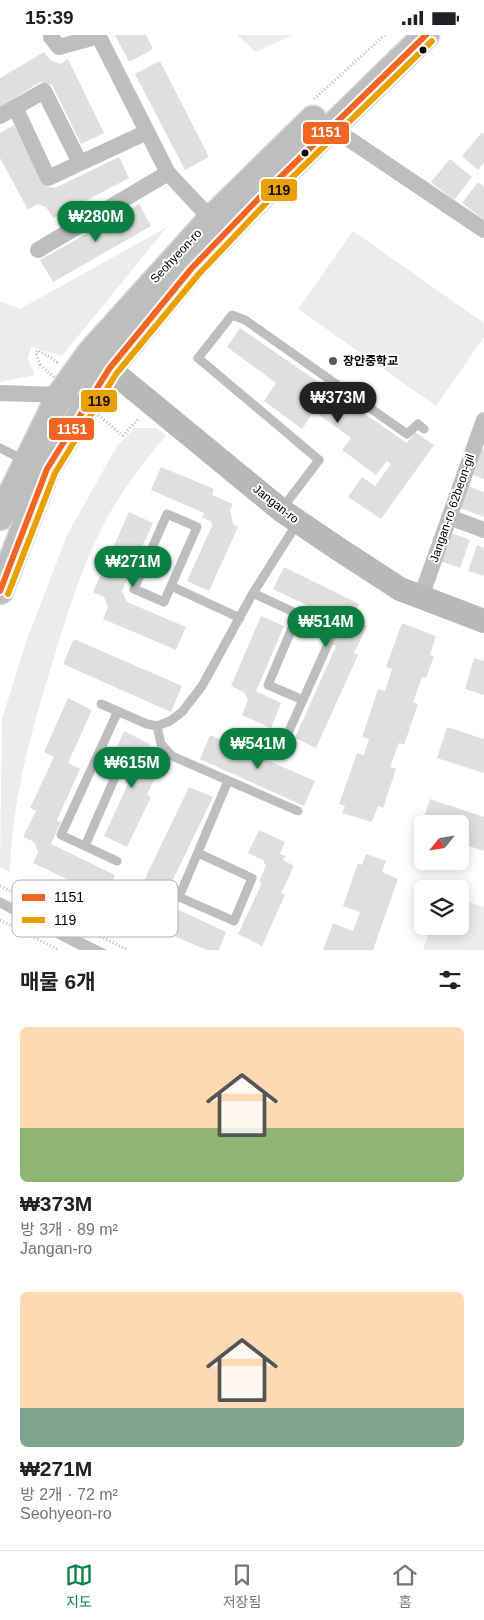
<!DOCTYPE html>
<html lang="ko">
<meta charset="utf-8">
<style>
:root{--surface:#fff;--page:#f2f2f2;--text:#202124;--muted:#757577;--line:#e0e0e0;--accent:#0b8043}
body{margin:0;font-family:Helvetica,"Noto Sans KR",sans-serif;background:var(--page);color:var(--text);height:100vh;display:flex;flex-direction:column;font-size:19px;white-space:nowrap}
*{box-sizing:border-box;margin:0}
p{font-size:16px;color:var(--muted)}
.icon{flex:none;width:28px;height:28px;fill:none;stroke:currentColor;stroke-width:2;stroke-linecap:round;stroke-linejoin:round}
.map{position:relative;height:915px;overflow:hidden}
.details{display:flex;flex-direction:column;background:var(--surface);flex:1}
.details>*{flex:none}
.needle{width:32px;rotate:240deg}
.buttons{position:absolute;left:414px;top:780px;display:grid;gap:10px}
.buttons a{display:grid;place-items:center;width:55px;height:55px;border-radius:8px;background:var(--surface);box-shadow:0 2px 12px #0003;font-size:25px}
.price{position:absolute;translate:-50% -42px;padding:0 11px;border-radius:18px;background:var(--accent);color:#fff;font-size:16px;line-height:32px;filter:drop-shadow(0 1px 2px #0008)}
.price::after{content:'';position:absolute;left:50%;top:30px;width:15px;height:11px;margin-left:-8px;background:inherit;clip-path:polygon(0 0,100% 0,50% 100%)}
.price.on{background:#222;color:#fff}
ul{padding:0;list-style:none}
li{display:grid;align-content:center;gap:10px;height:265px;padding:0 20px}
li span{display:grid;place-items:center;height:155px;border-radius:8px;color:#555}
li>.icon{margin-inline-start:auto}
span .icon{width:90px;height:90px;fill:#fffc;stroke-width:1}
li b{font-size:21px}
h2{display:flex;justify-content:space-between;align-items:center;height:60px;padding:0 20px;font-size:21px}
.status{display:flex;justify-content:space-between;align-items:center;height:35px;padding:0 25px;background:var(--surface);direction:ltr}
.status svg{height:14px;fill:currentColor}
.dock{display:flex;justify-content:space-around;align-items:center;height:70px;border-top:1px solid var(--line);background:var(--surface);font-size:14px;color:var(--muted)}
.dock a{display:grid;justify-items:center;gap:2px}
.dock .on{color:var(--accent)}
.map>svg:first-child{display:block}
.green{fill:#ececec}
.water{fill:#bfbfbf}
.building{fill:#dfdfdf}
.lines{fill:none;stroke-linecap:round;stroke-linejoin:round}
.primary-casing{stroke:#dbdbdb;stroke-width:29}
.path{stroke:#b9b9b9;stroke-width:3;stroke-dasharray:1 2.5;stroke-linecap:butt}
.lane{stroke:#bebebe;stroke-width:9}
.street{stroke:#bebebe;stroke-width:16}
.secondary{stroke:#b8b8b8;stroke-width:24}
.primary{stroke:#bebebe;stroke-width:26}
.path-bridge{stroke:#b9b9b9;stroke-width:3;stroke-dasharray:1 2.5;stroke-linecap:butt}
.bus-1-casing{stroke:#fff;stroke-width:10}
.bus-2-casing{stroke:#fff;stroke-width:10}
.bus-1{stroke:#f26522;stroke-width:6}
.bus-2{stroke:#eb9e00;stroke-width:6}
.bus-dot{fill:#000;stroke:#fff;stroke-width:2}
.poi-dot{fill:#595959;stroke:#fff;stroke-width:2}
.labels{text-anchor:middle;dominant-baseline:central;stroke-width:4;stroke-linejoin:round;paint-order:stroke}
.street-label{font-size:12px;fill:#000;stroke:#fff}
.poi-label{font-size:12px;font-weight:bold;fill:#000;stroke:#fff;text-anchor:start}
.key{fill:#fff;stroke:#b2b2b2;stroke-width:1}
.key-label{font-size:14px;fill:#000}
.line-badge{stroke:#fff;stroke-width:2}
.badge-label{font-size:14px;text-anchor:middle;font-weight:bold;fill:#fff}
.pale-badge-label{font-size:14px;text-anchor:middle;font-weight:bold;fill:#111}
</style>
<div class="status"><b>15:39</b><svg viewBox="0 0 49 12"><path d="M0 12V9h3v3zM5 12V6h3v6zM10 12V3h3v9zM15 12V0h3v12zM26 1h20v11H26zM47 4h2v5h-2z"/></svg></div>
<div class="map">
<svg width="484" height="915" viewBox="0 0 484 915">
<rect width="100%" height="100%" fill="#fff"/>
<path class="green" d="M237 0H292L256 17Z
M167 192 62 321 31 312 28 324 35 340 0 347V266L20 274Z
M353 196 484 288V302L436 371 298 274Z
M134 393H156L166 400C148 423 129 446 114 471 86 518 69 573 53 626 31 696 12 764 10 837L0 832 2 684 26 607 67 500 117 411Z
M460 864 484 872V915H423L431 891H460Z"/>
<path class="water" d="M0 862 107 915H79L0 873Z"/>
<path class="building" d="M115 0H146L153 14 129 27Z
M44 17 50 25 61 29 68 24 104 98 81 109 52 50 40 47 0 72V43Z
M160 26 209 122 185 135 135 39Z
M14 90 45 151 55 153 119 122 129 143 53 183 46 172 37 169 28 175 0 123V98Z
M482 97 484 99V128L478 135 462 121Z
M450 124 472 142 454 165 431 147Z
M478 147 484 152V185L462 168Z
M139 169 151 191 53 247 40 225Z
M240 293 407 408 415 397 434 410 381 484 348 462 362 442 375 451 391 429 387 426 376 440 342 415 351 403 314 376 302 394 264 366 276 348 227 312Z
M482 414 484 415V444L473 440Z
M161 432 214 454 212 460 233 469 230 475 233 489 238 492 209 556 187 546 212 491 211 486 202 483 204 478 151 455Z
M468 451 484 457V482L460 473Z
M129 477 153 488 122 556 127 567 186 592 176 615 103 584 108 572 104 562 93 557Z
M449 497 470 505 460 533 438 525Z
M477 510 484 513V541L468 536Z
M284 532 359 569 355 578 359 587 367 591 354 618 358 620 316 713 295 703 336 611 331 609 337 595 333 583 273 554Z
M261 581 284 591 256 656 281 668 271 693 242 680 248 665 244 657 231 651Z
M402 588 436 601 430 620 434 621 426 643 422 642 413 667 418 669 404 710 399 708 390 732 396 734 383 773 378 771 372 787 342 778 345 771 339 769 357 718 364 720 369 704 362 702 378 654 385 656 392 634 386 632Z
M74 604 182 651 171 677 63 629Z
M474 623 484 626V660L465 654Z
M68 663 92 675 68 728 80 734 57 785 61 787 51 809 115 840 105 862 33 828 38 817 34 807 23 802 36 776 30 773 54 722 44 717Z
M447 692 484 704V738L437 723Z
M124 696 150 709 146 720 151 723 149 727 160 732 147 760 151 762 127 812 104 801 128 749 125 748 131 733 128 726 114 719Z
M210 700 315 746 304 771 200 724Z
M189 752 213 762 162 867 226 897 219 915H207L155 893 157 889 148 885 153 877 150 866 141 863 144 855 140 854Z
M430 764 484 782V816L460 808V789H422Z
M259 795 285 807 280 819 286 821 283 825 294 831 281 858 285 860 262 911 238 899 262 848 259 846 266 831 263 825 248 818Z
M366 819 386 826 382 837 398 844 373 915H323L333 888 353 896 360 877 343 871 358 828 362 830Z"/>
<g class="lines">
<g class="primary-casing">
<path id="primary" d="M0 482 60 360 90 318 211 184 313 84
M0 556 47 434 109 334 191 234 262 160 426 0"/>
</g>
<path class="path" d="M314 64 385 0
M40 330 36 318 38 315 57 327 58 326
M123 401 139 383
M0 851 128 915
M0 885 59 915"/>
<path class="lane" d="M0 413 26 426
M281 475 319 425 198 323 232 280 245 285 407 399 418 389 424 394
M171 551 164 567 134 554 167 479 197 492 171 551 240 583
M253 558 334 596 288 698
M298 579 268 650 303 665
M101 669 147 689 157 691 170 686 182 677 202 651 253 558 298 487
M157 691 161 709 172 721 298 776
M85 811 116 740 94 729
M198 818 252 843 234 886 179 862 228 746
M117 826 61 800 118 676"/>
<path class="street" d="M98 0 168 138 211 184
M51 2 59 12 99 1
M15 72 48 143 147 97
M0 81 44 56 80 128
M331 92 484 195
M38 215 168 138
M0 358 60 360 85 373
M449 482 484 495
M421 562 484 385"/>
<path class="secondary" d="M95 322 281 475 337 513 400 554 484 586"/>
<use href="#primary" class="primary"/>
<path class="path-bridge" d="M40 330 123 401"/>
<g class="bus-1-casing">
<path id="bus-1" d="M0 556 47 434 109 334 191 234 262 160 426 0"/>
</g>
<g class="bus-2-casing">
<path id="bus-2" d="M8 559 55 438 116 339 198 240 268 166 432 6"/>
</g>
<use href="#bus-1" class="bus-1"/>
<use href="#bus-2" class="bus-2"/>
</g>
<g class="bus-dot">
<circle cx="423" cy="15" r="4.5"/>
<circle cx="305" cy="118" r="4.5"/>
</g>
<circle class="poi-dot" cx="333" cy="326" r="5"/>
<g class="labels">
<g class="street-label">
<text transform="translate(176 221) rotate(-47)">Seohyeon-ro</text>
<text transform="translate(276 469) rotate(38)">Jangan-ro</text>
<text transform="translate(452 473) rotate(-71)">Jangan-ro 62beon-gil</text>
</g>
<g class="poi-label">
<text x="343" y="326">장안중학교</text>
</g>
</g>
<rect x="12" y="845" width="166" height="57" rx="8" class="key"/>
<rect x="22" y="859" width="23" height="7" fill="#f26522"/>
<rect x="22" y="882" width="23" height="6" fill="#eb9e00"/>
<g class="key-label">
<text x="54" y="867">1151</text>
<text x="54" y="890">119</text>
</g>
<g class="line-badge">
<rect x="302" y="86" width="48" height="24" rx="5" fill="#f26522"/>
<rect x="260" y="143" width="38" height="24" rx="5" fill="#eb9e00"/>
<rect x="80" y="354" width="38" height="24" rx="5" fill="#eb9e00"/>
<rect x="48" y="382" width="47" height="24" rx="5" fill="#f26522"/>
</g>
<g class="badge-label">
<text x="326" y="102">1151</text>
<text x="72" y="399">1151</text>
</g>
<g class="pale-badge-label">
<text x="279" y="160">119</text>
<text x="99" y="371">119</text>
</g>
</svg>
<div class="buttons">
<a><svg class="needle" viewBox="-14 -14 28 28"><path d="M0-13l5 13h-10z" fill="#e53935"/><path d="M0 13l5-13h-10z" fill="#757577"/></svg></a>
<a><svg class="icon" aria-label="layers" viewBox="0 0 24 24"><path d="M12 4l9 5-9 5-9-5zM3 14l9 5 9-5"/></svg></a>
</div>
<b class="price" style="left:96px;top:208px">₩280M</b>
<b class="price on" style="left:338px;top:389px">₩373M</b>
<b class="price" style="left:133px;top:553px">₩271M</b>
<b class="price" style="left:326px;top:613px">₩514M</b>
<b class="price" style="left:258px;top:735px">₩541M</b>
<b class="price" style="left:132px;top:754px">₩615M</b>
</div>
<section class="details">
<h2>매물 6개<svg class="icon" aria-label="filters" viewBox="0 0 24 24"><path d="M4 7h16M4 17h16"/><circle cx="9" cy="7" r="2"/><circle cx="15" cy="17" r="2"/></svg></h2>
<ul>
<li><span style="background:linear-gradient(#ffd9b3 65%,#8fb573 0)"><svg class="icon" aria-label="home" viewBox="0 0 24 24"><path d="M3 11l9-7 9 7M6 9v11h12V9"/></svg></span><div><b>₩373M</b><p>방 3개 · 89 m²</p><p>Jangan-ro</p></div></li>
<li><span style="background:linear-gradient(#ffd9b3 75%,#7fa58c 0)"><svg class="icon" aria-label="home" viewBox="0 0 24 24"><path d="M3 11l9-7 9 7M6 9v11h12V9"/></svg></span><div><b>₩271M</b><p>방 2개 · 72 m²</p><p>Seohyeon-ro</p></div></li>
</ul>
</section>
<nav class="dock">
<a class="on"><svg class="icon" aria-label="map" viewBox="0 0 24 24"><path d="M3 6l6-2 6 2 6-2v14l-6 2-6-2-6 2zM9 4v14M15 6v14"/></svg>지도</a>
<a><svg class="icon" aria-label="saved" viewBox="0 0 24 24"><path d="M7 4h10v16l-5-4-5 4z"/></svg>저장됨</a>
<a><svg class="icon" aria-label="home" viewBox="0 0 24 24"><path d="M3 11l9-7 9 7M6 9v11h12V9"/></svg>홈</a>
</nav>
